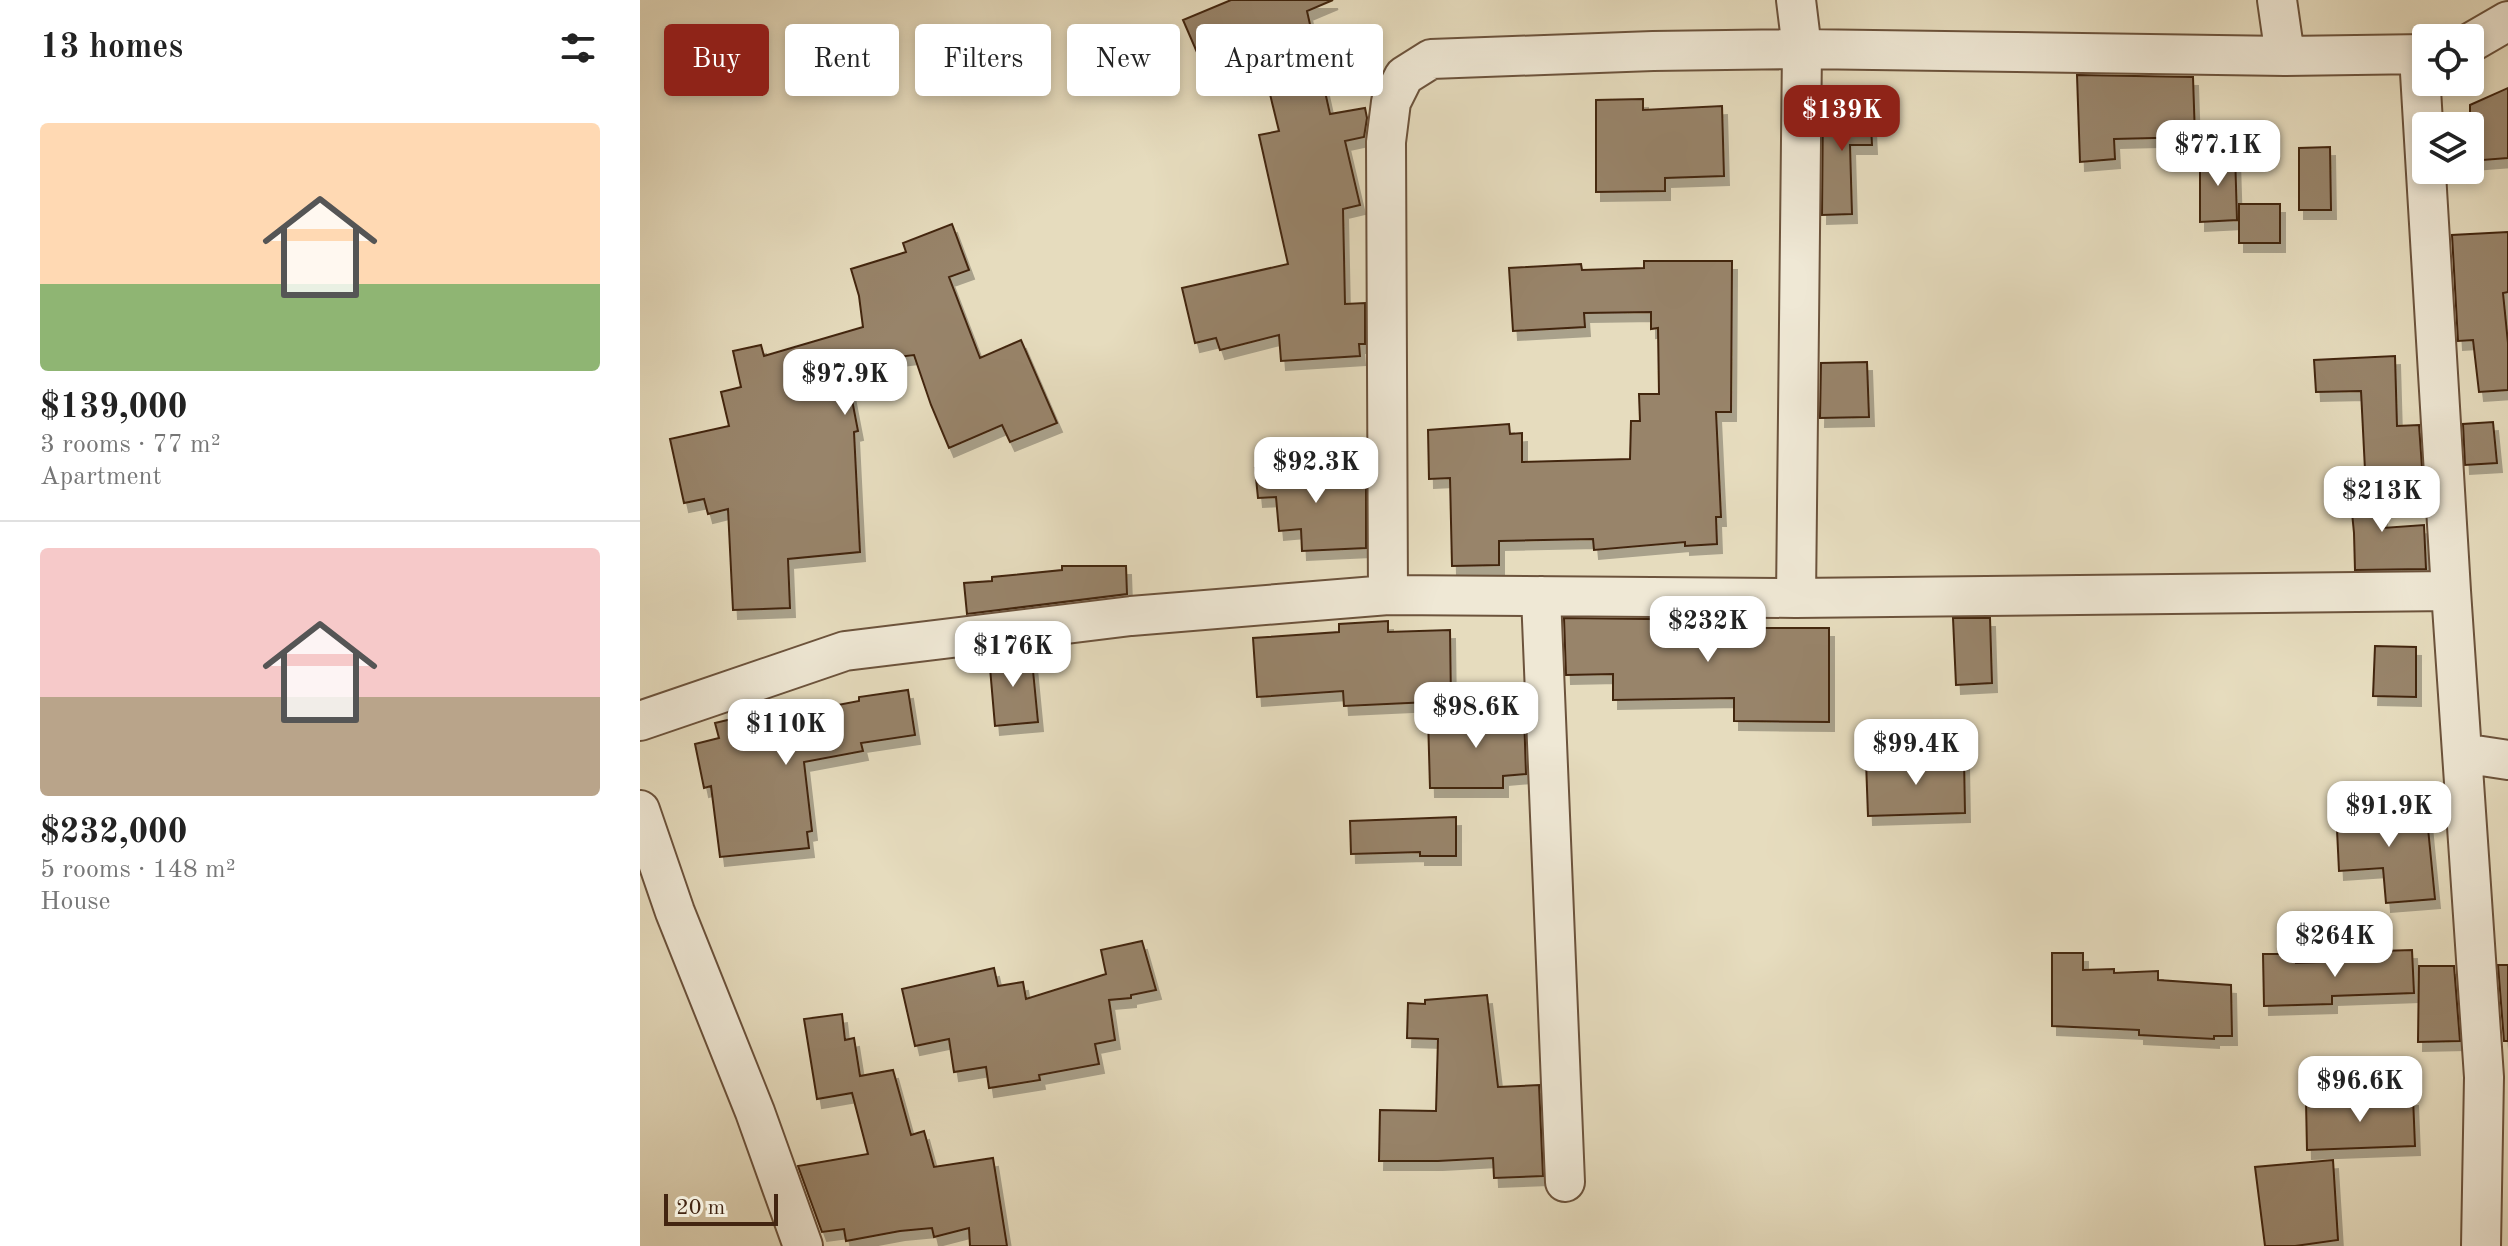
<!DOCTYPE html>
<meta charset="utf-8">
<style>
:root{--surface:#fff;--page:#f2f2f2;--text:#222;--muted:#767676;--line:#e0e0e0;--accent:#8f2418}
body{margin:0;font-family:"Old Standard TT",serif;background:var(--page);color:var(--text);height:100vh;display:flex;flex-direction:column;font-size:30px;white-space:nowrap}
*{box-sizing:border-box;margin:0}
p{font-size:26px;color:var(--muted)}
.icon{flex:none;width:44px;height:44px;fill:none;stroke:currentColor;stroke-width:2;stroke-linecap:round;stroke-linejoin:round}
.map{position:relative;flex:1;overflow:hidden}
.drawer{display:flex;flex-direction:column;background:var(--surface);width:640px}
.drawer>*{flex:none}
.top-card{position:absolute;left:24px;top:24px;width:760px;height:72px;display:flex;gap:16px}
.fabs{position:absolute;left:1772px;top:24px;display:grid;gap:16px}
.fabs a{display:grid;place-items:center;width:72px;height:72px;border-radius:8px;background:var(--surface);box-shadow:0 4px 12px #0003;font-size:40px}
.scale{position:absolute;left:24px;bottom:20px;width:114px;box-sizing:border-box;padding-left:8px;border:4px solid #432511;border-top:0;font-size:22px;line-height:28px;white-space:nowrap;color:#432511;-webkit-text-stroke:6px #efe8d5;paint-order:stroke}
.price{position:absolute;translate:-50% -68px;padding:0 18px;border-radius:16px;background:#fff;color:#222;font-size:26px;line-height:52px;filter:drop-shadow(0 2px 4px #0008)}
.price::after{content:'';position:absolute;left:50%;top:48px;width:24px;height:18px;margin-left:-12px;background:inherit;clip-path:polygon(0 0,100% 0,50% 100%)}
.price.on{background:var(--accent);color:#fff}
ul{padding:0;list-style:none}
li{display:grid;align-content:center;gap:16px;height:424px;padding:0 40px}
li+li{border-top:2px solid var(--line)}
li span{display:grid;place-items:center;height:248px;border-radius:8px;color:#555}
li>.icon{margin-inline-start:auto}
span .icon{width:144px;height:144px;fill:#fffc;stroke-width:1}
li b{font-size:34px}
h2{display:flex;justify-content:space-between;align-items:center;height:96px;padding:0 40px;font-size:34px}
.pill{padding:0 28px;border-radius:8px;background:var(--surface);box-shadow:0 4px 12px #0003;font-size:28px;line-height:72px}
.pill.on{background:var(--accent);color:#fff}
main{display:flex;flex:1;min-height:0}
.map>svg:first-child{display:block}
.building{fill:#98846b;stroke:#432511;stroke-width:2;filter:url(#shadow)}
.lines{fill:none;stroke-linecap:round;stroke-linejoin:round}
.minor-casing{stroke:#6c533c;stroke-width:42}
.minor{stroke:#efe8d5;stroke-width:38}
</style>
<main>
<section class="drawer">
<h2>13 homes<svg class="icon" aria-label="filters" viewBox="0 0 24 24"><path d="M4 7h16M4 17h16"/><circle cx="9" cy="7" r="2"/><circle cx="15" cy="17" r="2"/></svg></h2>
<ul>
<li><span style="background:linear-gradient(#ffd9b3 65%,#8fb573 0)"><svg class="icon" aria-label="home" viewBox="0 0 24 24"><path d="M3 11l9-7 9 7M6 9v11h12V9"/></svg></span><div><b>$139,000</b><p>3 rooms · 77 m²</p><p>Apartment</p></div></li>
<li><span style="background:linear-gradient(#f6c9c9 60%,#b9a48a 0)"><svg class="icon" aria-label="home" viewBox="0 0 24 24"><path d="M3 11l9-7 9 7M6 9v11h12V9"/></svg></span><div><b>$232,000</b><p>5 rooms · 148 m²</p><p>House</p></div></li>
</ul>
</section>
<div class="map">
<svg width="1868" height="1246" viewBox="0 0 1868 1246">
<defs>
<filter id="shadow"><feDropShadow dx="5" dy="9" stdDeviation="0" flood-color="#0004"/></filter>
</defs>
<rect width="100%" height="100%" fill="#e6dcbe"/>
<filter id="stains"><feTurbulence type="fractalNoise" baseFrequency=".0025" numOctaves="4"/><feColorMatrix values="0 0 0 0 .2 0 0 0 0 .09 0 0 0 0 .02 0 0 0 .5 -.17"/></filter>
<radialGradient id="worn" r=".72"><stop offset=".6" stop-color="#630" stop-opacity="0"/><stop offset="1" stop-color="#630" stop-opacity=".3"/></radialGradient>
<path class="building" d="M591 0H693L667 11 690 114 725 108 727 118 724 137 705 141 720 205 703 209 705 304 725 303V344H719L720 356 641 361 639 335 580 350 576 338 555 343 542 288 648 264 619 135 639 131 615 33 559 57 543 20Z
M1437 75 1553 77 1555 137 1474 139 1475 159 1440 162Z
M1868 88V158L1830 161V105Z
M1003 99V110L1082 106 1084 176 1025 178V191L956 192V100Z
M1230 103 1232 145H1210L1212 214 1182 215 1183 105Z
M1690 147 1691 210H1659V148Z
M1595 153 1597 220 1560 222V155Z
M1599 204H1640V243H1599Z
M312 224 329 270 309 277 340 358 381 340 417 423 370 442 362 425 309 448 291 405 274 355 214 362 218 377 208 379 218 431 214 432 220 552 148 559 150 608 93 610 88 509 68 514 64 499 44 503 30 439 89 426 81 392 101 387 93 351 121 345 124 356 223 327 219 296 211 269 266 252 263 243Z
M1868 232V292L1863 293 1868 343V390L1839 392 1833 340 1818 341 1812 235Z
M1004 261H1092L1091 412H1076L1081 517H1076L1077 544 1045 546V542L954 550 953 539 859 541V565L812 566 810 478 789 479 788 430 869 424 870 434 882 433V462L990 459 991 421H1000L999 394H1019L1018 328 1011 329V312L944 313 945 327 873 331 869 268 941 264 942 270 1004 268Z
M1755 356 1757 426 1779 425 1782 467 1725 470 1721 391 1676 392 1674 360Z
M1227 362 1229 417 1180 418 1181 363Z
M1853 422 1857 463 1825 465 1823 424Z
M696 463 698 486 726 485V548L662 551 661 529 639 531 636 497 618 498 615 468Z
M1739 479 1743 528 1784 525 1786 569 1715 570 1714 533 1709 482Z
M422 566H486L487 594 327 614 324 583 352 581V577L422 570Z
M924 618 1088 620V628H1189V722L1094 721V698L973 700V674L926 675Z
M1313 618H1350L1352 683 1316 685Z
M748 621V632L810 630 811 701 704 706 703 691 617 697 613 638 699 632V624Z
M1735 646 1776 647V697L1733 696Z
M391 650 398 722 355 726 349 656Z
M268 690 275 735 221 743 223 751 164 762 172 831 167 832 169 848 80 857 71 786 64 788 55 744 79 738 75 723 138 708 140 716 219 701V697Z
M884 714 886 774 863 776V788H790L788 717Z
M1324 758 1325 813 1228 816 1226 761Z
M1757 806V811L1786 808 1795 899 1746 903 1743 868 1699 871 1696 809Z
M816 817V856H780V852L711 854 710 821Z
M502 941 516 990 491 995V998L469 1000 475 1040 455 1044 459 1064 399 1075 400 1080 349 1088 346 1067 314 1072 309 1039 275 1046 262 989 354 968 358 986 383 982 386 999 466 974 461 950Z
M1772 950 1774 993 1692 996V1004L1624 1006 1623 954H1656V963L1742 960 1741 951Z
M1412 953H1443V970L1474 969V973L1518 971V980L1591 985 1592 1036H1574V1039L1499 1035V1030L1412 1026Z
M1858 965H1868V1041H1864Z
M1779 966H1814L1820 1041 1778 1042Z
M847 995 858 1087 899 1085 903 1176 854 1178 853 1158 798 1161H739L740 1110 796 1111 798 1039 767 1038 768 1003 785 1004V1000Z
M202 1014 205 1040 214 1038 220 1076 253 1070 271 1135 284 1131 294 1167 353 1158 367 1246H330L329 1228 294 1237 292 1228 260 1231 206 1241 204 1229 182 1232 158 1166 228 1154 212 1093 177 1099 164 1019Z
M1773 1097 1775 1146 1667 1150 1666 1101Z
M1693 1160 1698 1240 1655 1246H1625L1615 1167Z"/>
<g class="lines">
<g class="minor-casing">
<path id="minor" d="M1637 0 1645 56
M1830 43 1868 21
M1779 56 1811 591 1844 1077 1841 1246
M748 595 746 142 751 102 764 76 791 59 1013 51 1162 49 1645 56 1786 54
M901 596 925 1182
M1156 598 1162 49 1156 0
M0 721 205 651 491 616 748 595 1156 598 1811 591
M1822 753 1868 760
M0 810 35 912 115 1112 163 1246"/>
</g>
<use href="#minor" class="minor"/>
</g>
<rect width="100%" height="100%" filter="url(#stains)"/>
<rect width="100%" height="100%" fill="url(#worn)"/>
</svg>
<div class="fabs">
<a><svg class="icon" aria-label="locate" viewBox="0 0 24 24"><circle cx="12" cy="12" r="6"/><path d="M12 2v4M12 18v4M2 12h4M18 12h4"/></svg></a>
<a><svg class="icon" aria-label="layers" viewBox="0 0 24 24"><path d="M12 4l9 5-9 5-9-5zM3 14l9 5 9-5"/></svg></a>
</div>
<div class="scale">20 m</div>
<b class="price on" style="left:1202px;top:153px">$139K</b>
<b class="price" style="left:1578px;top:188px">$77.1K</b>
<b class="price" style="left:205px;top:417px">$97.9K</b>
<b class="price" style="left:676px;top:505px">$92.3K</b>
<b class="price" style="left:1742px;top:534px">$213K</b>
<b class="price" style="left:1068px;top:664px">$232K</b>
<b class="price" style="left:373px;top:689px">$176K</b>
<b class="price" style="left:836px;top:750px">$98.6K</b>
<b class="price" style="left:146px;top:767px">$110K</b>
<b class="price" style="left:1276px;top:787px">$99.4K</b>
<b class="price" style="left:1749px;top:849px">$91.9K</b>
<b class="price" style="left:1695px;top:979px">$264K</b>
<b class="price" style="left:1720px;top:1124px">$96.6K</b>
<div class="top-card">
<a class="pill on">Buy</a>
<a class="pill">Rent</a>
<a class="pill">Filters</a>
<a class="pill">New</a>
<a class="pill">Apartment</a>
</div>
</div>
</main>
